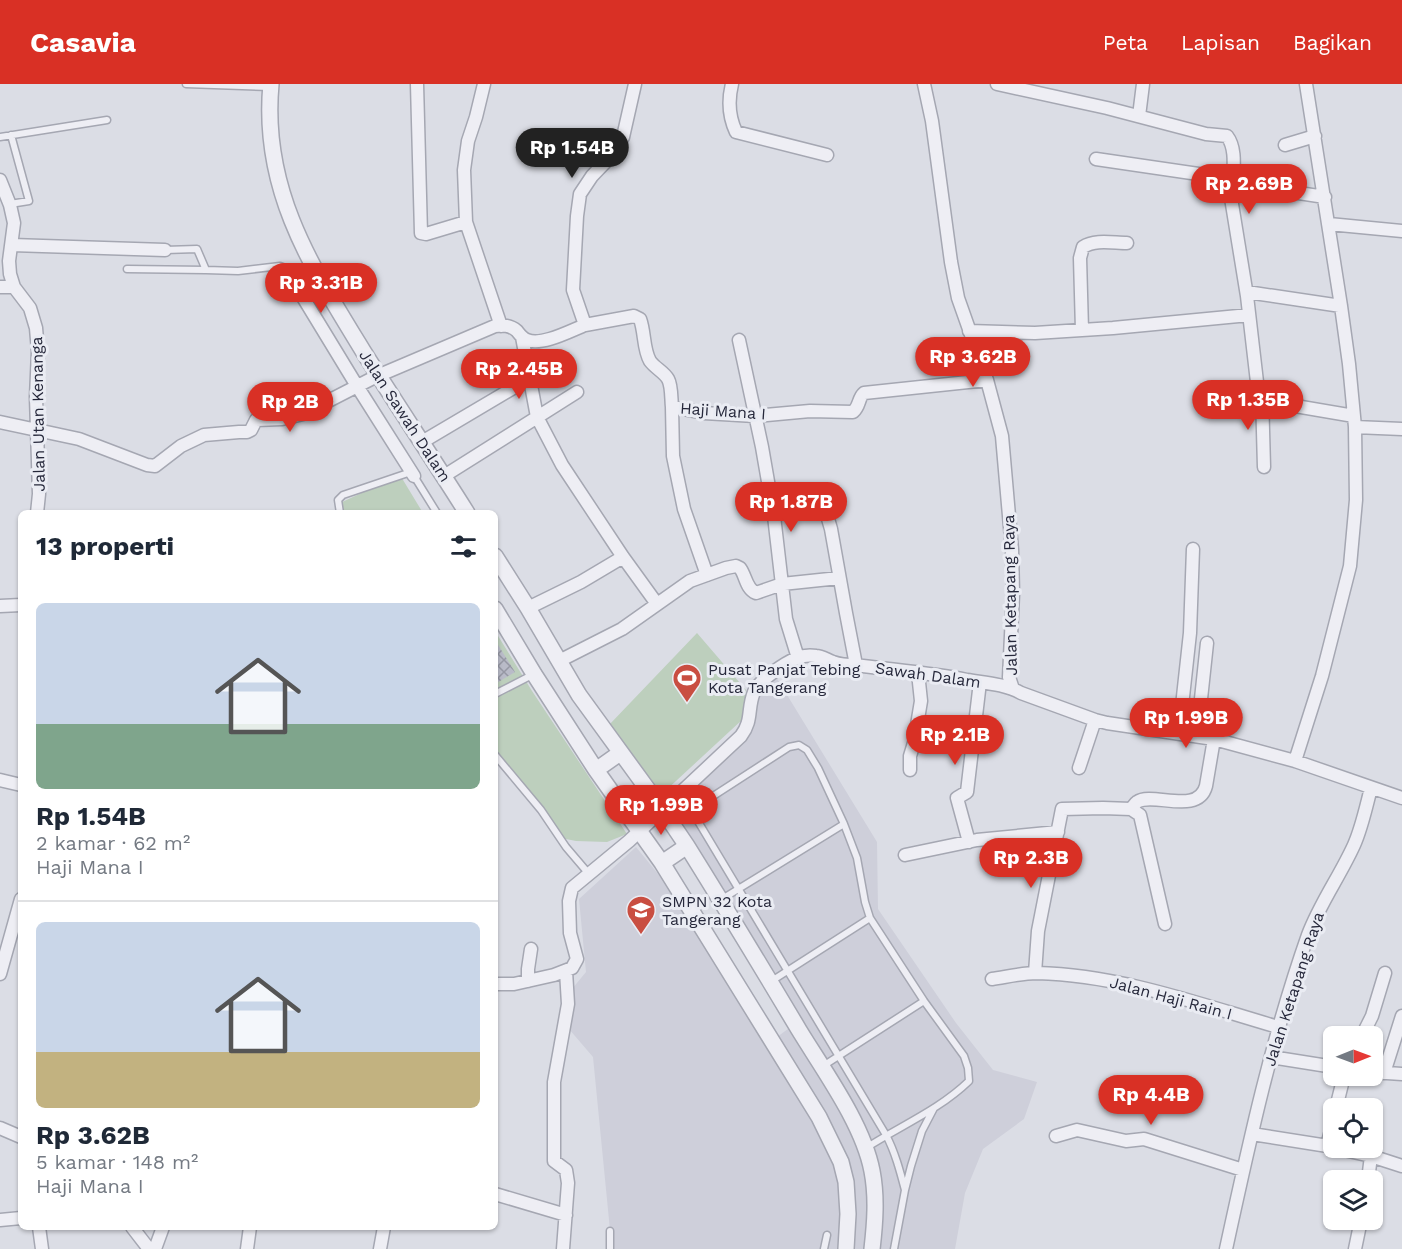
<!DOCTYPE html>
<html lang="id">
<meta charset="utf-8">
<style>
:root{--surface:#fff;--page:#f2f2f3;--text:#1f2937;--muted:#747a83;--line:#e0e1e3;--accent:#d93025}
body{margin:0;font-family:"Work Sans",sans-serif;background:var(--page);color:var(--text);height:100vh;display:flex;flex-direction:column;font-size:22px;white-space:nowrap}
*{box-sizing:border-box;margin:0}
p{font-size:20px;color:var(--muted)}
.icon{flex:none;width:33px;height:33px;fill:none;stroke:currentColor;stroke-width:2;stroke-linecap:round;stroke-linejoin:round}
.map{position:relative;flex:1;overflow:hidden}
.panel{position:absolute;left:18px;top:426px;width:480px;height:720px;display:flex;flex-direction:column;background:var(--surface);border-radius:9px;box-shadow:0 2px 4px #0004}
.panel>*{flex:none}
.needle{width:39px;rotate:89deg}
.fabs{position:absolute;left:1323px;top:942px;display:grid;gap:12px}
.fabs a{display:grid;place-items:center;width:60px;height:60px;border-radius:9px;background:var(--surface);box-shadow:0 2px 4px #0004;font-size:30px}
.price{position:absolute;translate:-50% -51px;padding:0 14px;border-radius:21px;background:var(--accent);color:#fff;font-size:20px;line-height:39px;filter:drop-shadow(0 2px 3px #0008)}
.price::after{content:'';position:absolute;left:50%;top:36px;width:18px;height:14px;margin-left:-9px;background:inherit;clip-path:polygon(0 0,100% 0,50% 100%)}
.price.on{background:#222;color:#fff}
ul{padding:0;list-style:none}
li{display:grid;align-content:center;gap:12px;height:318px;padding:0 18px}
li+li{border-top:2px solid var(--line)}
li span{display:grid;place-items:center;height:186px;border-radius:9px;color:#555}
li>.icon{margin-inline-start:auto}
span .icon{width:108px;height:108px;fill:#fffc;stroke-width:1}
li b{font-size:26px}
h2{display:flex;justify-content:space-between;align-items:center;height:72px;padding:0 18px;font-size:26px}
header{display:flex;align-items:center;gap:36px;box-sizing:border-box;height:84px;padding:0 30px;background:var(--accent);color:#fff}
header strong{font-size:28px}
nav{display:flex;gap:33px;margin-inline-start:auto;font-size:21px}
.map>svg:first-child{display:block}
.built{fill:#cecfda}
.garden{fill:#bdcfbd}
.building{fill:url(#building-cross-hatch)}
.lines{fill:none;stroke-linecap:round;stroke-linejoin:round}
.service-casing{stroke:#a5a7b2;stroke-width:9}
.minor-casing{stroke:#a5a7b2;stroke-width:15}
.tertiary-casing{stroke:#a5a7b2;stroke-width:18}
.service{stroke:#eeeef4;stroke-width:6}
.minor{stroke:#eeeef4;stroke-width:12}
.tertiary{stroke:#eeeef4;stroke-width:15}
.labels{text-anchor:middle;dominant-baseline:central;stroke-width:6;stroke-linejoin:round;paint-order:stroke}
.street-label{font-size:16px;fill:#26283b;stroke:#eaecf3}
.poi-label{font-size:16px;fill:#26283b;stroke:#eaecf3;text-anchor:start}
</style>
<header>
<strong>Casavia</strong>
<nav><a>Peta</a><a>Lapisan</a><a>Bagikan</a></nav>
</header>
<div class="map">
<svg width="1402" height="1165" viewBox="0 0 1402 1165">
<defs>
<pattern id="building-cross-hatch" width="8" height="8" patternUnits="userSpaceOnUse" patternTransform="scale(1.5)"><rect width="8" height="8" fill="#b9bbc8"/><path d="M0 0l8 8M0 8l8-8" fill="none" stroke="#9698a4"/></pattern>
</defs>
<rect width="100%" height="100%" fill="#dbdde5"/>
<path class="built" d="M773 588 877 758 878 825 956 939 993 986 1037 998 1024 1035 983 1065 965 1109 955 1165H606L610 1146 593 973 569 945 572 905 586 888 579 815 636 763 672 807 765 962 800 936 676 741V723L755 640 759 607Z"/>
<path class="garden" d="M400 391 423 429H340L338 420Z
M495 547 532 607 627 750 607 758 576 757 561 754 495 671Z
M697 549 746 606 743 635 663 709 631 675 609 641Z"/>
<path class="building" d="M495 556 515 588 495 600Z"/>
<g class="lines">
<g class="service-casing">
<path id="service" d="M186 0 270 3
M0 53 107 36
M10 120 29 117 11 51
M165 166 197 165 206 186 238 187 280 182 285 184C295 213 292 214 321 200
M127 185 206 186
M340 429 338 416 343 411 408 389 414 392 437 429
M495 610 534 590
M495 671 541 726 566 763 589 790
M722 815 844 740
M770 898 870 834
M823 982 924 917
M866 1064C900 1042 939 1026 969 997L968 984 964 972 924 917 870 834 865 818 857 774 844 740 818 684 807 666 799 661 789 663 704 718 697 724 696 734 886 1051C895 1068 900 1087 905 1106
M610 1147V1165
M824 1165 827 1151
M894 1165 905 1106 911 1082 922 1047 934 1024"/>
</g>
<g class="minor-casing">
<path id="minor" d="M417 0 421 149 426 150 466 138
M484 0 476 33 468 57 464 86 466 138 501 242
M635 0 623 53 615 68 592 92 580 110 577 132 573 206 585 241 634 232 640 235C645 248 643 265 650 277 655 284 664 288 668 295 672 302 671 315 672 323L704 329 755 332 810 327 853 328C860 322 858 314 864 309L987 296
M732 0C728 16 729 33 736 48L827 71
M924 0 932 37 951 178 958 214 987 296 1002 352 1012 466 1013 510 1009 593 1013 605
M997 0 1107 24 1206 50 1227 52C1237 65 1233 86 1233 102
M1139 32 1143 0
M1285 61 1315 52
M1096 75 1212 92 1233 103
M0 96 10 121 14 139 9 177 10 190 14 203 30 224 36 244 38 267 36 313 39 410 37 429
M1325 113 1240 100 1233 103 1231 114 1247 212 1257 298 1262 311 1272 318 1354 332
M1329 140 1402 147
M12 161 165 166
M0 203H14
M1247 208 1341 222
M301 210 357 302 414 392
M1082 246 1080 174 1083 163C1095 155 1113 159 1127 159
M969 247 1035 249 1113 244 1249 231
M522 253 537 333 562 381 623 473 657 520
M739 256 762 363 774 432 786 535 798 574
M1262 311 1264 383
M672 323 673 372 684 425 707 491
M0 338 79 355 147 381 155 382 181 362 204 351 239 348H247L251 346 256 336 282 335 303 330 375 293 495 242C503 241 510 241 517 247 520 251 522 254 527 256 542 262 570 247 585 241
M1355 343 1402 345
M422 358 530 294
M444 392 577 308
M822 414 831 445 846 529 856 581
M0 522 21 521
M528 524 581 498 623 473
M559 577 622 545 690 497 726 484 736 482 740 484C746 492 746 505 756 509L782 500 839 494
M1179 649 1190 549 1193 465
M1197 652 1207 559
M1295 677 1322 592 1350 482 1356 416 1355 343 1349 280 1341 222 1306 0
M1079 684 1095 636
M910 686V672L914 659 921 617 918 589
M0 696 21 701
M1131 725C1133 723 1134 720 1137 718 1152 707 1198 732 1206 702L1214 655
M969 758 957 714 967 708 980 598
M905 771 977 756 1058 748
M1035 889 1038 847 1062 725 1103 724 1131 725 1140 731 1165 840
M0 890 21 815
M992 895C1006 893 1022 889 1037 889 1120 891 1199 920 1278 943
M528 897V885L531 865
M495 900H514L554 891 572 884 577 875 570 849 569 817 572 804 629 757 741 652C753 636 747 625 754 608 759 596 785 579 797 574 802 572 810 571 816 572 822 572 827 576 833 578 841 581 848 581 856 581 893 586 931 589 967 596 985 599 1005 600 1021 609L1095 636 1107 639 1214 655 1295 677 1402 714
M1362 952 1372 932 1385 889
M1271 973 1334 983
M1372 988 1402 990
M1384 989 1402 932
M1336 1024 1344 992
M0 1044 21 1053
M1252 1050 1334 1063
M1056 1052 1077 1046 1126 1057 1144 1055 1243 1086
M1327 1062 1334 1035
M1335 1064 1371 1072 1402 1082
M1368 1096 1371 1072
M495 1110 566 1131
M0 1136 21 1134
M39 1143 42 1165
M132 1143 149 1165
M155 1165 163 1143
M247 1165 250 1143
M380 1165 384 1143
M563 1165 568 1099 566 1086 554 1077V998L568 920 566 887
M1226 1165C1249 1059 1272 953 1308 851 1320 819 1340 792 1354 761 1362 743 1366 723 1371 704
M1355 1165 1361 1136"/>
</g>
<g class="tertiary-casing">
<path id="tertiary" d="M271 0C261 105 311 182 363 267 397 321 433 375 467 429
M495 472 528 524 579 611 662 725 687 762C725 823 762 884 799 946 824 987 863 1040 872 1087 877 1113 875 1139 872 1165
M495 525 534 590 596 686 662 779 819 1033 841 1078 846 1098 848 1130 846 1165
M596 686 620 669
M662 779 687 762"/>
</g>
<use href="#service" class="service"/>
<use href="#minor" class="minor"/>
<use href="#tertiary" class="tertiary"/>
</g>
<defs>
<g id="stadium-pin" transform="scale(1.5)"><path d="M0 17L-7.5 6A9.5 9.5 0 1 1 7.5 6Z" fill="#c94e41" stroke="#eaecf3"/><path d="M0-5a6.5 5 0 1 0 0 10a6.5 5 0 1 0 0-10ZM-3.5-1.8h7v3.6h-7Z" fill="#fff"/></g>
<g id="school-pin" transform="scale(1.5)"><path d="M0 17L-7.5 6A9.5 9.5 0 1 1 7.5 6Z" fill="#c94e41" stroke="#eaecf3"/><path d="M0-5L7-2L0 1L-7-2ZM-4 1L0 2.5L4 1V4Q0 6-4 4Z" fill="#fff"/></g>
</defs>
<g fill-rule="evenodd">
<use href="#stadium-pin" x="687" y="594"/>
<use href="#school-pin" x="641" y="826"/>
</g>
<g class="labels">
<g class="street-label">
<text transform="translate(723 327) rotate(4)">Haji Mana I</text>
<text transform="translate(38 330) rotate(-91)">Jalan Utan Kenanga</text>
<text transform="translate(405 332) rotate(57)">Jalan Sawah Dalam</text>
<text transform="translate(1010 511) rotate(-91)">Jalan Ketapang Raya</text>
<text transform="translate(928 591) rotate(8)">Sawah Dalam</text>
<text transform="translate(1294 905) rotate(-72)">Jalan Ketapang Raya</text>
<text transform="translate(1171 914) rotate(15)">Jalan Haji Rain I</text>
</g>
<g class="poi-label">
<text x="708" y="585">Pusat Panjat Tebing<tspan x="708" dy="18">Kota Tangerang</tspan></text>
<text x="662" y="817">SMPN 32 Kota<tspan x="662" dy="18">Tangerang</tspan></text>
</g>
</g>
</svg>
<div class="fabs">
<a><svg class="needle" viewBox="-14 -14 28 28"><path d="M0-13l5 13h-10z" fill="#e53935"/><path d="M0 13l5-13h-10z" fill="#747a83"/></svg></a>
<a><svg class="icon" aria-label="locate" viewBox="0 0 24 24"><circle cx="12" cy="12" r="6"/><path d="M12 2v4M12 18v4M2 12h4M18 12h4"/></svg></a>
<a><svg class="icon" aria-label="layers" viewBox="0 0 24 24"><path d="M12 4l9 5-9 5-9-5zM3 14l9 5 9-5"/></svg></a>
</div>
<b class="price on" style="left:572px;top:95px">Rp 1.54B</b>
<b class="price" style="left:1249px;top:131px">Rp 2.69B</b>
<b class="price" style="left:321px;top:230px">Rp 3.31B</b>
<b class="price" style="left:973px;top:304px">Rp 3.62B</b>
<b class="price" style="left:519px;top:316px">Rp 2.45B</b>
<b class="price" style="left:1248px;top:347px">Rp 1.35B</b>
<b class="price" style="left:290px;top:349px">Rp 2B</b>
<b class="price" style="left:791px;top:449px">Rp 1.87B</b>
<b class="price" style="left:1186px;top:665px">Rp 1.99B</b>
<b class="price" style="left:955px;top:682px">Rp 2.1B</b>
<b class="price" style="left:661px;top:752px">Rp 1.99B</b>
<b class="price" style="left:1031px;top:805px">Rp 2.3B</b>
<b class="price" style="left:1151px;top:1042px">Rp 4.4B</b>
<section class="panel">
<h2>13 properti<svg class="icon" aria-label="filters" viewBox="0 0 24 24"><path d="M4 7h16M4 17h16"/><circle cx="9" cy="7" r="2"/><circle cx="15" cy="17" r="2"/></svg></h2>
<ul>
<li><span style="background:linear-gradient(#c9d6e8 65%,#7fa58c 0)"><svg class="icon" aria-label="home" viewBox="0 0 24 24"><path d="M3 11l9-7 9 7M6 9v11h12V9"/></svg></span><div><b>Rp 1.54B</b><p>2 kamar · 62 m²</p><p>Haji Mana I</p></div></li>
<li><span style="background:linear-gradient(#c9d6e8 70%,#c2b280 0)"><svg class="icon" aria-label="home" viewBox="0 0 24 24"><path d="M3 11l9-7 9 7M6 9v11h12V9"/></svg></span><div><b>Rp 3.62B</b><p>5 kamar · 148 m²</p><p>Haji Mana I</p></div></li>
</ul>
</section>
</div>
